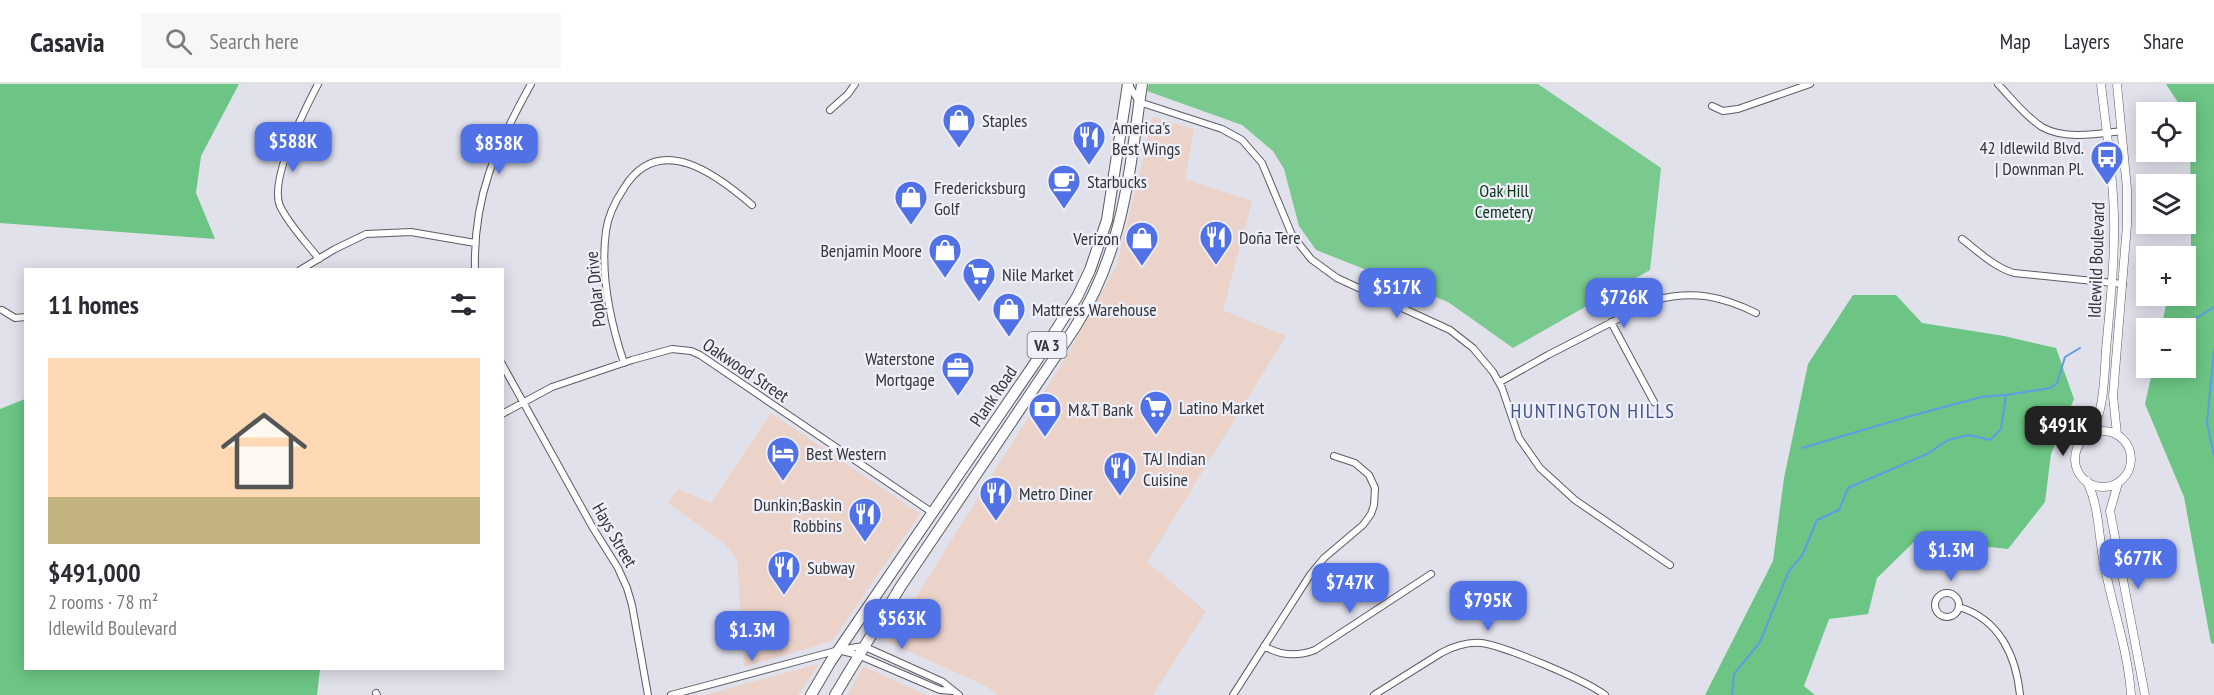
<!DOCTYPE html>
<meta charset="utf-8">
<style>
:root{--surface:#fff;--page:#f7f7f7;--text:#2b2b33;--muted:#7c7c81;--line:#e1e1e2;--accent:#5171e6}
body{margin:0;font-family:"PT Sans Narrow",sans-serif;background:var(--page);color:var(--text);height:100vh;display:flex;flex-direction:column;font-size:22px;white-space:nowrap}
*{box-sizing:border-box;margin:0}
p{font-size:20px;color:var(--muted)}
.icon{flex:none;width:33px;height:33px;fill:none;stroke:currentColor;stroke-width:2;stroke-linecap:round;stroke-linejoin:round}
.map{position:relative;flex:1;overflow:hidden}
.details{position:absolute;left:24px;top:184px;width:480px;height:402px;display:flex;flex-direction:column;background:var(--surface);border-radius:0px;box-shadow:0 3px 15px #0003}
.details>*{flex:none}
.buttons{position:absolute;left:2136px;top:18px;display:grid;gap:12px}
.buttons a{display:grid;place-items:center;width:60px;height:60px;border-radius:0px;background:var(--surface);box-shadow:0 3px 15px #0003;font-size:30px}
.price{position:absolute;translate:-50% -51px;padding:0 14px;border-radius:12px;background:var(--accent);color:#fff;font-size:20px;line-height:39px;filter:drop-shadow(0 2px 3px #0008)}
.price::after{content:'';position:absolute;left:50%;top:36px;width:18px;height:14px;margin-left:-9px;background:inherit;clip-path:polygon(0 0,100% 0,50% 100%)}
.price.selected{background:#222;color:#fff}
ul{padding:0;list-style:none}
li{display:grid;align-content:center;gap:12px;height:318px;padding:0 24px}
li+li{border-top:2px solid var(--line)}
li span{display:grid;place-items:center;height:186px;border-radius:0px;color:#555}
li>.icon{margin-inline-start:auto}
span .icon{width:108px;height:108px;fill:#fffc;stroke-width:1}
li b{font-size:26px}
h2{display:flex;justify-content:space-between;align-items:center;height:72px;padding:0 24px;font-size:26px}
header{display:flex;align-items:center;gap:36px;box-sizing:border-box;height:84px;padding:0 30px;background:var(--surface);border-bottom:2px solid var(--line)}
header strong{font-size:28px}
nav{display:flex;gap:33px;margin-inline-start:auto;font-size:21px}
.search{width:420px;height:54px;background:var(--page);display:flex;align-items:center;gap:15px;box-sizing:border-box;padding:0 21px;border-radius:0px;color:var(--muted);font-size:22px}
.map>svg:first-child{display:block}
.commercial{fill:#ebd3ca}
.green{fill:#7ac98e}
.forest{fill:#6cc584}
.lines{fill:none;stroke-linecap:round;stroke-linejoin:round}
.stream{stroke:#629ae6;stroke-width:2}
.minor-casing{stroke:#5c5c65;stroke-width:8}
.tertiary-casing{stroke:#5c5c65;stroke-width:9}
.trunk-casing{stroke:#5c5c65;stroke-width:12}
.minor{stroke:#fff;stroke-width:6}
.tertiary{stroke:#fff;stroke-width:8}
.trunk{stroke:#fff;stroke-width:10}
.labels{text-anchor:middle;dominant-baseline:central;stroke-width:4.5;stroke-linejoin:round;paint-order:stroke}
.shield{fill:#eeeff9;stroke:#6b6c72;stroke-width:1.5}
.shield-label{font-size:16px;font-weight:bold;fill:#333438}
.poi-label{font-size:18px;fill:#333438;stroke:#eeeff9;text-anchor:start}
.park-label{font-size:18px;fill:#0d3319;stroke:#eeeff9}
.street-label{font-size:18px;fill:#333438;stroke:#eeeff9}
.neighbourhood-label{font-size:20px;letter-spacing:1.5px;fill:#40538e;stroke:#eeeff9}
</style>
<header>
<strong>Casavia</strong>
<div class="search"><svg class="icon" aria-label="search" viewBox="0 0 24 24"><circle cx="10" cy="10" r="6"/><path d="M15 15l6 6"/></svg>Search here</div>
<nav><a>Map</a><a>Layers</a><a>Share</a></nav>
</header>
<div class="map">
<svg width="2214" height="611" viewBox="0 0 2214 611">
<rect width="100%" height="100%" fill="#e1e1ec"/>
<path class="commercial" d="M1153 33 1194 45 1185 95 1252 117 1223 226 1286 252 1147 478 1206 527 1153 611H997L986 602 888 558 1066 273 1117 181Z
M771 329 920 430 832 557 744 583 737 475 724 459 668 419 678 405 711 419Z
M819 580 798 611H704Z
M863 582 926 611H848Z"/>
<path class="green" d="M1149 0H1538L1661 84 1650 186 1513 264 1448 218 1316 166 1299 142 1284 85 1273 67 1242 41 1147 7Z"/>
<path class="forest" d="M0 0H239L201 72 196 109 215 155 0 139Z
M2166 0H2214V560L2211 559 2184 413 2145 320 2153 284H2186V244H2161L2168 212H2186V173L2191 162 2190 37Z
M1853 211H1896L1922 239 2004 252 2056 264 2074 315 2051 370 2045 418 2008 465 1917 455 1877 494 1868 530 1829 535 1804 602 1815 611H1705L1773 477 1784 394 1808 280Z
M25 315 26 585H320L317 611H0V325Z"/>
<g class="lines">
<path class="stream" d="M2180 244 2214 223
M2214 265 2207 339 2214 372
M1802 364 1907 333 1981 313 2005 311
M1732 611 1734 590 1760 558 1789 487 1803 470 1817 436 1839 426 1848 404 1927 370 1948 356 1969 351 1990 356 2001 345 2006 311 2050 304 2057 299 2065 273 2080 264"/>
<g class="minor-casing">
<path id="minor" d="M318 0C305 25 269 96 280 122 289 141 306 158 319 175
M1998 0C2011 14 2026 33 2042 43 2065 56 2097 50 2122 47
M1129 1 1139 18 1222 45 1242 56 1262 79 1292 151 1311 175 1337 194 1450 246 1473 264 1493 288 1502 304 1519 354 1540 384 1575 416 1670 481
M1712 22 1723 27 1738 25 1810 0
M830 26 848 10 855 0
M1962 155C1979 168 1994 183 2014 189L2123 200
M300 186 335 165 366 150 411 148 475 159
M475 186C473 112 496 63 531 0
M2 226 15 234 26 233
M1611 238 1654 318
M624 279C610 237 600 191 606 147 608 132 616 116 624 104 659 47 716 90 752 121
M502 280 593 444 618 484 627 504 632 521 648 611
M1500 298 1548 271 1655 216C1692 206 1722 212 1756 229
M502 330 552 303 632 276 672 265 691 267 700 271 933 429
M1935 521a12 12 0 1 1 24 0a12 12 0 1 1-24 0Z
M1959 523C1999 535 2016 571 2020 611
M1264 562C1281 572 1297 573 1315 566L1431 490
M842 567 858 571 940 606 953 607
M376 609 377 611
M671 611 839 566 863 562 943 598 959 611
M1233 611 1310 491 1324 474 1363 441 1371 430 1374 421 1375 404 1369 391 1355 379 1334 372
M1374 611 1441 569C1454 562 1467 558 1481 559 1505 562 1585 596 1605 611"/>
</g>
<g class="tertiary-casing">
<path id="tertiary" d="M2075 375a28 28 0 1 1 56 0a28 28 0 1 1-56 0Z
M2090 350C2105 327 2104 292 2106 266 2110 221 2115 177 2114 133 2113 88 2106 44 2101 0
M2117 350 2113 312 2127 141V105L2117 0
M2087 397C2099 423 2098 446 2103 474 2111 520 2128 564 2131 611
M2118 399 2110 427 2145 611"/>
</g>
<g class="trunk-casing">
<path id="trunk" d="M811 611 831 577 1035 279 1077 213 1090 186 1107 136 1128 0
M835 611 901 502 1074 245C1124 166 1129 90 1142 0"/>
</g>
<use href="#minor" class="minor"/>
<use href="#tertiary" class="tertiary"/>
<use href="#trunk" class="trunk"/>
</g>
<defs>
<g id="shop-pin" transform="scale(1.725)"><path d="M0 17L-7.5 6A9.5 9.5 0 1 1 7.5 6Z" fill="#5171e6" stroke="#eeeff9"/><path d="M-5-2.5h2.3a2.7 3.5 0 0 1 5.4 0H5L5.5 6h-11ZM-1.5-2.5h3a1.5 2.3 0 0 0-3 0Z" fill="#fff"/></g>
<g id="restaurant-pin" transform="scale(1.725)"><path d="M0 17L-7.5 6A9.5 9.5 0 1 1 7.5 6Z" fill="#5171e6" stroke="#eeeff9"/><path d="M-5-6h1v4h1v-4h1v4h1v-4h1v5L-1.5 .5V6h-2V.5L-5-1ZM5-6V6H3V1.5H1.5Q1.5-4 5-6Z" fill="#fff"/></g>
<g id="bus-pin" transform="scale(1.725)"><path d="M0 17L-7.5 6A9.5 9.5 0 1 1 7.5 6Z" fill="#5171e6" stroke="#eeeff9"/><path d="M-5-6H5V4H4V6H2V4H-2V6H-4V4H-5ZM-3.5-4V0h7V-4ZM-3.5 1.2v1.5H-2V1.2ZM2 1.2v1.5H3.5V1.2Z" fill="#fff"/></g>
<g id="cafe-pin" transform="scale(1.725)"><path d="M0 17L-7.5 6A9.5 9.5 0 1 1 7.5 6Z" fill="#5171e6" stroke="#eeeff9"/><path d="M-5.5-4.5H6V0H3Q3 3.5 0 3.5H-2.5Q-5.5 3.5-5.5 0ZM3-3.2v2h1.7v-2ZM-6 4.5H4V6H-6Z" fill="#fff"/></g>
<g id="supermarket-pin" transform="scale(1.725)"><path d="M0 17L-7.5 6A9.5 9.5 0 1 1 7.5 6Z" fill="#5171e6" stroke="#eeeff9"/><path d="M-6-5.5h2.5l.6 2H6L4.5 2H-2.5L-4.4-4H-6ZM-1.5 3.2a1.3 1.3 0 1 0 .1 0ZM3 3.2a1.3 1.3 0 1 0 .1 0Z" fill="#fff"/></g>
<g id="office-pin" transform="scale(1.725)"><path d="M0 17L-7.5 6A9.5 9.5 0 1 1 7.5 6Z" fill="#5171e6" stroke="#eeeff9"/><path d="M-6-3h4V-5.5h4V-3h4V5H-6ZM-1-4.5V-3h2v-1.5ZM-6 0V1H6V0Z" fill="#fff"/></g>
<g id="bank-pin" transform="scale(1.725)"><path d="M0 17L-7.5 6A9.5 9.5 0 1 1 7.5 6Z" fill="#5171e6" stroke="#eeeff9"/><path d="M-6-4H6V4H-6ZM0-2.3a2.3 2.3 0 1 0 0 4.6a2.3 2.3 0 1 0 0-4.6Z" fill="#fff"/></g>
<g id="hotel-pin" transform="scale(1.725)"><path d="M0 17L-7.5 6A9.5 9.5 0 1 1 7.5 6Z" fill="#5171e6" stroke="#eeeff9"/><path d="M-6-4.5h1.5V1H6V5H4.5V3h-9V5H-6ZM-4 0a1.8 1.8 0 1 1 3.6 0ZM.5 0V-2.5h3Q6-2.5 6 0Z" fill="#fff"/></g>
</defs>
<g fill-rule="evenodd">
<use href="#shop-pin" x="959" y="36"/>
<use href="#restaurant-pin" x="1089" y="53"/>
<use href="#bus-pin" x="2107" y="73"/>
<use href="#cafe-pin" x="1064" y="97"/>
<use href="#shop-pin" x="911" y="113"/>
<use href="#restaurant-pin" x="1216" y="153"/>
<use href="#shop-pin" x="1142" y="154"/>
<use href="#shop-pin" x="945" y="166"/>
<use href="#supermarket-pin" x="979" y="190"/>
<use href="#shop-pin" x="1009" y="225"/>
<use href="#office-pin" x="958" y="284"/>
<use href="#supermarket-pin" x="1156" y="323"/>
<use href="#bank-pin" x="1045" y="325"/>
<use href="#hotel-pin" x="783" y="369"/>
<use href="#restaurant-pin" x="1120" y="384"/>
<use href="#restaurant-pin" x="996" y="409"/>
<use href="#restaurant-pin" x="865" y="430"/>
<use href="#restaurant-pin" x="784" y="483"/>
</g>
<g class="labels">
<rect class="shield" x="1027.5" y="248" width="39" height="26" rx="4.5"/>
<g class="shield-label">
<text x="1047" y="261">VA 3</text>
</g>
<g class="poi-label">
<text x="982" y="36">Staples</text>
<text x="1112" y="43">America's<tspan x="1112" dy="21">Best Wings</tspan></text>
<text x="2084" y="63" text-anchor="end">42 Idlewild Blvd.<tspan x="2084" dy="21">| Downman Pl.</tspan></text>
<text x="1087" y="97">Starbucks</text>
<text x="934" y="103">Fredericksburg<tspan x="934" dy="21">Golf</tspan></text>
<text x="1239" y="153">Doña Tere</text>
<text x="1119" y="154" text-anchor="end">Verizon</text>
<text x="922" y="166" text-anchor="end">Benjamin Moore</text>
<text x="1002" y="190">Nile Market</text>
<text x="1032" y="225">Mattress Warehouse</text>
<text x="935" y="274" text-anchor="end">Waterstone<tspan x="935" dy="21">Mortgage</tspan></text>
<text x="1179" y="323">Latino Market</text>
<text x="1068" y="325">M&amp;T Bank</text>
<text x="806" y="369">Best Western</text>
<text x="1143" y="374">TAJ Indian<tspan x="1143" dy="21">Cuisine</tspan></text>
<text x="1019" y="409">Metro Diner</text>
<text x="842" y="420" text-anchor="end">Dunkin;Baskin<tspan x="842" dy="21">Robbins</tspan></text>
<text x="807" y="483">Subway</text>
</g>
<g class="park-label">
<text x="1504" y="106">Oak Hill<tspan x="1504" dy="21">Cemetery</tspan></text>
</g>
<g class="street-label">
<text transform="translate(2096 176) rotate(-88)">Idlewild Boulevard</text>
<text transform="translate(595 205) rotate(-96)">Poplar Drive</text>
<text transform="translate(746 286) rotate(34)">Oakwood Street</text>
<text transform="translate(993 312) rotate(-56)">Plank Road</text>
<text transform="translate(615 451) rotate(60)">Hays Street</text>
</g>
<g class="neighbourhood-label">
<text x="1593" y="327">HUNTINGTON HILLS</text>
</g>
</g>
</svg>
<div class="buttons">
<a><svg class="icon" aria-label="locate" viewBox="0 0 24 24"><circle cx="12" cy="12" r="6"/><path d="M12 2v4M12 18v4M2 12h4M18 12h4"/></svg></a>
<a><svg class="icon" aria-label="layers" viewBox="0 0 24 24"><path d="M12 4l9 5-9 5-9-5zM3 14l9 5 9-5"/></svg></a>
<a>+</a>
<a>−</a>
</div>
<b class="price" style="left:293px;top:89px">$588K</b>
<b class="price" style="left:499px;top:91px">$858K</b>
<b class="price" style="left:1397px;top:235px">$517K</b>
<b class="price" style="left:1624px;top:245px">$726K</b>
<b class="price selected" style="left:2063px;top:373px">$491K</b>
<b class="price" style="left:1951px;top:498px">$1.3M</b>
<b class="price" style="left:2138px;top:506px">$677K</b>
<b class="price" style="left:1350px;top:530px">$747K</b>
<b class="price" style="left:1488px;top:548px">$795K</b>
<b class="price" style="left:902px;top:566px">$563K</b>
<b class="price" style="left:752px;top:578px">$1.3M</b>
<section class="details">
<h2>11 homes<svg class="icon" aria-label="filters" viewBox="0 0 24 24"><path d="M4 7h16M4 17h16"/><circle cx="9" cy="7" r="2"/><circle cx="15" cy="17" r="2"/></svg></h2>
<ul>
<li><span style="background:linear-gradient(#ffd9b3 75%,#c2b280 0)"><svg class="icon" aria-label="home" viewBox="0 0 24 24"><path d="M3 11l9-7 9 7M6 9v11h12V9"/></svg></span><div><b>$491,000</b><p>2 rooms · 78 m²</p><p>Idlewild Boulevard</p></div></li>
</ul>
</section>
</div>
